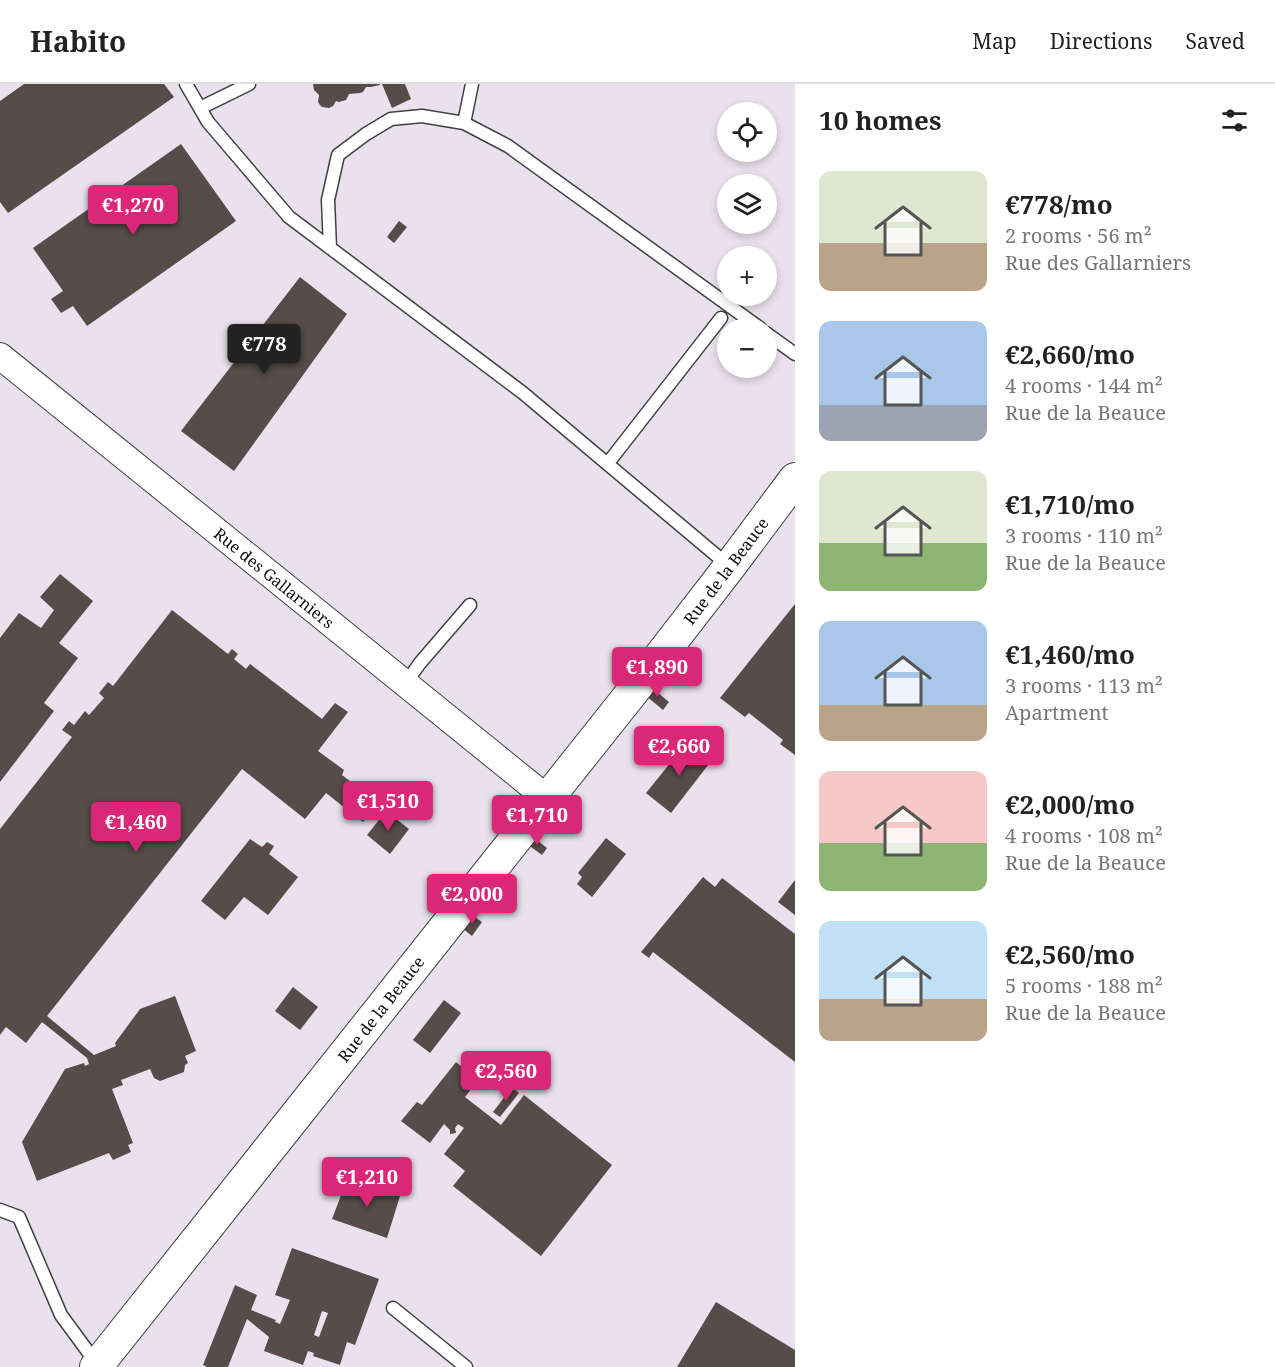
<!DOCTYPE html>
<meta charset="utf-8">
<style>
:root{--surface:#fff;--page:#f6f6f6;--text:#222;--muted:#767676;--line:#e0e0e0;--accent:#db2777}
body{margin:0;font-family:"Noto Serif",serif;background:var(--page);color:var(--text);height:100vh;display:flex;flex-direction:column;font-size:22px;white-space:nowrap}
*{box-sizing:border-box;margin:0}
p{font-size:20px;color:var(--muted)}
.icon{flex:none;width:33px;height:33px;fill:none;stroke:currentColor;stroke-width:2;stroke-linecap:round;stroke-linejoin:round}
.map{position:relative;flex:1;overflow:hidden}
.details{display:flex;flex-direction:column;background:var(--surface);width:480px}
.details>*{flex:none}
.fabs{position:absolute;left:717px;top:18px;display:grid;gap:12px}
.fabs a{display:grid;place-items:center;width:60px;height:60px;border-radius:50%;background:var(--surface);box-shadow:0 3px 9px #0003;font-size:30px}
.price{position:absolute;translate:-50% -51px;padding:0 14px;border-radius:6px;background:var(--accent);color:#fff;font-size:20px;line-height:39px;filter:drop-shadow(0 2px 3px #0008)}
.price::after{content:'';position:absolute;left:50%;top:36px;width:18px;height:14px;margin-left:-9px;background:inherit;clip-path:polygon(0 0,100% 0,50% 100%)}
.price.on{background:#222;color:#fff}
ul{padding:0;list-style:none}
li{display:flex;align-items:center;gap:18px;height:150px;padding:0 24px}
li span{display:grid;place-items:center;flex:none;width:168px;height:120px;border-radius:12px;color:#555}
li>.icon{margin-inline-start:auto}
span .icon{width:72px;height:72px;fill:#fffc;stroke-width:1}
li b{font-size:26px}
h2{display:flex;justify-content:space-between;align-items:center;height:72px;padding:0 24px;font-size:26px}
header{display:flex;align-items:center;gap:36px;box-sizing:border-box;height:84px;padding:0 30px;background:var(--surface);border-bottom:2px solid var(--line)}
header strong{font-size:28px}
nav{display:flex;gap:33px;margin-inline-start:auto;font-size:21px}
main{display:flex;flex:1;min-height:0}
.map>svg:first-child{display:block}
.industrial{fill:#e9e1ed;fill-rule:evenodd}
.building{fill:#574c49;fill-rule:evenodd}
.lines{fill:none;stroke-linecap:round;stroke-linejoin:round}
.service-casing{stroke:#414141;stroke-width:15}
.minor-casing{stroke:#414141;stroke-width:28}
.tertiary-casing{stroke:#414141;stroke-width:34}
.service{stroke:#fff;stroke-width:12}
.minor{stroke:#fff;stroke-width:26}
.tertiary{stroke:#fff;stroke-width:32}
.labels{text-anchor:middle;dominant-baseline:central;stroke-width:6;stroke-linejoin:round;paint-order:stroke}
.street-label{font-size:16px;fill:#0e0e0e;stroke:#fff}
</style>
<header>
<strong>Habito</strong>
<nav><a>Map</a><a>Directions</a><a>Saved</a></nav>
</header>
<main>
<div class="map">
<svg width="795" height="1283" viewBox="0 0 795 1283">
<rect width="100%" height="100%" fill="#fff8ef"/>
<path class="industrial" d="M0 0H795V1283H0ZM728 28H766V68H728ZM728 100H766V140H728ZM728 172H766V212H728ZM728 244H766V284H728Z"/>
<path class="building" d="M24 0H164L174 13 8 129 0 118V17Z
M313 0H380V1L371 3H366L363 8 360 9 349 10 346 16 339 18 336 17 333 22 329 24 322 23 320 21 318 18 319 11 314 6Z
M382 0H405L411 15 392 24Z
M181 60 236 137 87 242 73 222 61 229 51 215 63 207 33 164Z
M399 137 407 143 394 159 387 153Z
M300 193 347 230 234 387 181 347Z
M60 490 93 517 59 559 78 574 44 619 54 627 0 698V554L19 529 41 544 54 526 40 513Z
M795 520V671L780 660 783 656 749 629 745 633 720 614Z
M172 526 228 570 232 565 238 570 234 575 246 585 250 580 322 635 335 619 348 628 318 667 344 686 342 691 379 719 363 738 326 709 305 735 242 685 47 932 94 971 116 962 115 959 140 925 175 912 196 967 185 972 188 979 185 981 184 988 160 997 154 994 150 985 121 996 123 1001 112 1005 133 1059 128 1061 131 1068 113 1076 109 1069 37 1097 22 1058 65 985 84 979 85 982 89 980 87 974 42 938 26 959 6 943 0 951V745L72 653 62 646 69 637 74 641 85 627 89 631 104 614 99 609 108 598 113 602Z
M651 603 669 618 663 626 645 611Z
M688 657 712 676 671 729 646 709Z
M386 727 409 745 390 770 367 751Z
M533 753 547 764 542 771 527 760Z
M606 754 626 770 592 813 577 800 582 793 578 789Z
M250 755 262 763 267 758 274 762 269 770 298 793 268 831 244 813 225 836 201 817Z
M703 793 715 803 722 794 795 850V978L653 868 649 874 641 868Z
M795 796V831L778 818Z
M472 831 482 838 472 852 462 844Z
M293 903 318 923 300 946 275 927Z
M444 916 461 929 430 969 413 956Z
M456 978 478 996 465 1013 501 1041 524 1011 612 1081 541 1172 453 1102 465 1087 444 1070 464 1044 458 1040 455 1044 456 1049 450 1050V1046L444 1040 430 1059 401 1037 417 1018 422 1021Z
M512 1003 519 1009 500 1033 493 1028Z
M348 1093 400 1112 387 1154 332 1135Z
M292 1164 379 1195 355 1261 347 1258 340 1281 313 1272 314 1269 308 1267 303 1281 264 1267 269 1253 247 1235 228 1283H207L203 1281 235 1201 257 1211 251 1226 276 1236 275 1238 280 1240 290 1216 275 1211ZM322 1227 328 1229 319 1253 314 1251Z
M716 1218 795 1266V1283H677Z"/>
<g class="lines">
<g class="service-casing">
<path id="service" d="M186 0 208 38 289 133 523 309 729 482
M200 24 249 0
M464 39 472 0
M330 164 328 116 338 71 366 50 391 35 422 32 464 39 508 62 760 244
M766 249 795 270
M608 379 721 234
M405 600 420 579 470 521
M0 1126 19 1133 61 1231 97 1280
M393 1224 466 1283"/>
</g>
<g class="minor-casing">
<path id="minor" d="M0 272 548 715"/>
</g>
<g class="tertiary-casing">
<path id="tertiary" d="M96 1283 641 597 730 482 795 395"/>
</g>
<use href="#service" class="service"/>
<use href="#minor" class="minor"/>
<use href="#tertiary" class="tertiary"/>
</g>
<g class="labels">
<g class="street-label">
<text transform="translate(726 487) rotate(-53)">Rue de la Beauce</text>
<text transform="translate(274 494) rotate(39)">Rue des Gallarniers</text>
<text transform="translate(381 925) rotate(-52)">Rue de la Beauce</text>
</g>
</g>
</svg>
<div class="fabs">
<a><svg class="icon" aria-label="locate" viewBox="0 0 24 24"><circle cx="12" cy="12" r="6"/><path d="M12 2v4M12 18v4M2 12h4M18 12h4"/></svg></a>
<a><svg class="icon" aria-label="layers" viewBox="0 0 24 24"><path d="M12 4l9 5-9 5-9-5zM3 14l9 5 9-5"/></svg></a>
<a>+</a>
<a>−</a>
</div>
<b class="price" style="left:133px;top:152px">€1,270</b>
<b class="price on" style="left:264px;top:291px">€778</b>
<b class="price" style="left:657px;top:614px">€1,890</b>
<b class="price" style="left:679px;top:693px">€2,660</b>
<b class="price" style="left:388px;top:748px">€1,510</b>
<b class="price" style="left:537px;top:762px">€1,710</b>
<b class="price" style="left:136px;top:769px">€1,460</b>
<b class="price" style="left:472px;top:841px">€2,000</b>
<b class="price" style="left:506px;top:1018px">€2,560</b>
<b class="price" style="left:367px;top:1124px">€1,210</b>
</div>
<section class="details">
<h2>10 homes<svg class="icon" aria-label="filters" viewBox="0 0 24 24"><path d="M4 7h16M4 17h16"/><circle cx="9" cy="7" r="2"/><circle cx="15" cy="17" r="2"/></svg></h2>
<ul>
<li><span style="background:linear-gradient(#dfe7d0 60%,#b9a48a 0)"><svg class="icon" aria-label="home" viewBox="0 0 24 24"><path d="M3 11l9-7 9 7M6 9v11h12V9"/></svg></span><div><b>€778/mo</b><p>2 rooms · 56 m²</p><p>Rue des Gallarniers</p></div></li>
<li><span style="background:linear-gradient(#a9c7e8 70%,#9aa5b1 0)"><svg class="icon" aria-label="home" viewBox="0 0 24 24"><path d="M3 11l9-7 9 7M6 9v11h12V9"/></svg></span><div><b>€2,660/mo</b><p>4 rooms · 144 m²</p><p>Rue de la Beauce</p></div></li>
<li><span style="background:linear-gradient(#dfe7d0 60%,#8fb573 0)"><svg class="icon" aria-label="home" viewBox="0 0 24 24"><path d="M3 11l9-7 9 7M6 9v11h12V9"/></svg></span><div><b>€1,710/mo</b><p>3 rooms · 110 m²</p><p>Rue de la Beauce</p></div></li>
<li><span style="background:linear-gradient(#a9c7e8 70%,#b9a48a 0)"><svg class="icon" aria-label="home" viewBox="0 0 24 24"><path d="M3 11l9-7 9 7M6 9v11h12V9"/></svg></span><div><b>€1,460/mo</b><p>3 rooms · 113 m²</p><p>Apartment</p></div></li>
<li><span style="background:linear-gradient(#f6c9c9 60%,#8fb573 0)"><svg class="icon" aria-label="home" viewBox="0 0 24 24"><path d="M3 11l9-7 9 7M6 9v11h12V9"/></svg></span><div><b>€2,000/mo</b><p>4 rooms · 108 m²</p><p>Rue de la Beauce</p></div></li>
<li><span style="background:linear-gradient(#bfe0f5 65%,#b9a48a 0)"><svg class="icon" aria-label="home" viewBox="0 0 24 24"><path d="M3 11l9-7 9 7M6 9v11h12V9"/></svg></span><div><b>€2,560/mo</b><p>5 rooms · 188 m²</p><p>Rue de la Beauce</p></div></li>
</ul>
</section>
</main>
